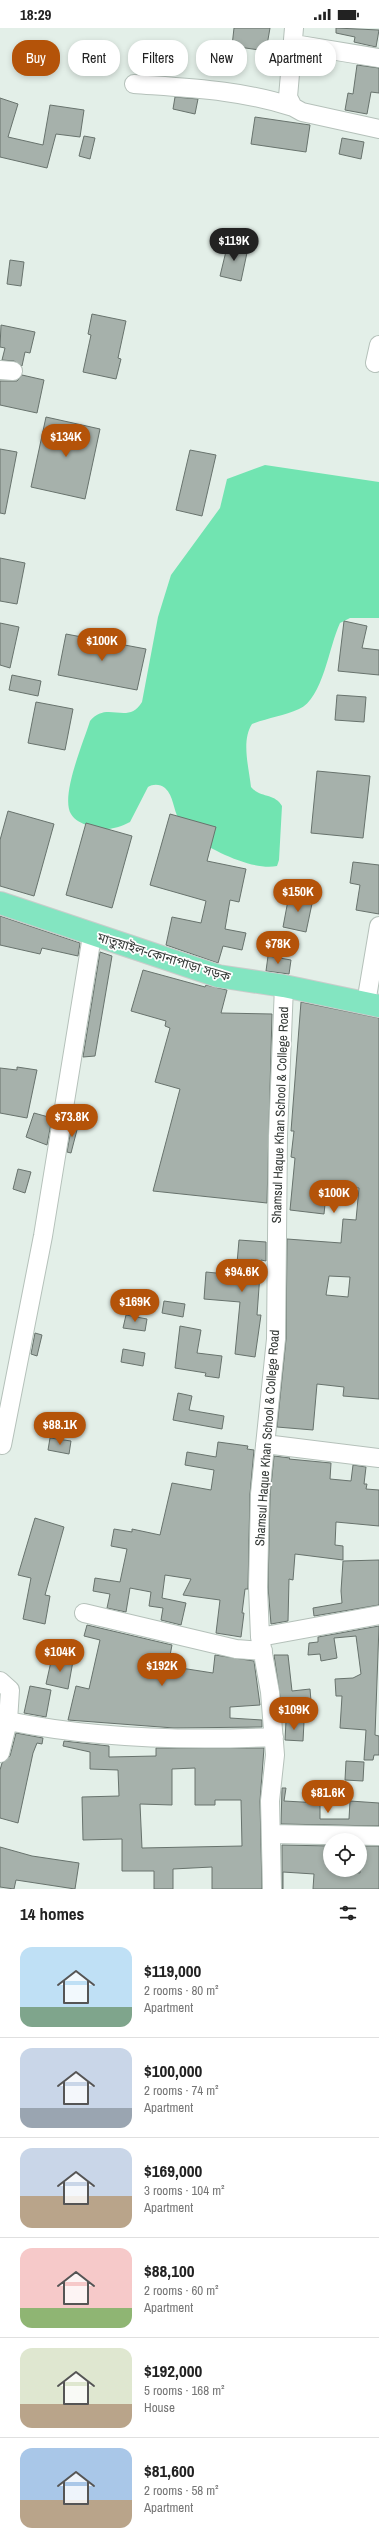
<!DOCTYPE html>
<meta charset="utf-8">
<style>
:root{--surface:#fff;--page:#f2f2f2;--text:#222;--muted:#767676;--line:#e0e0e0;--accent:#b45309}
body{margin:0;font-family:"Archivo Narrow","Noto Sans Bengali",sans-serif;background:var(--page);color:var(--text);height:100vh;display:flex;flex-direction:column;font-size:15px;white-space:nowrap}
*{box-sizing:border-box;margin:0}
p{font-size:13px;color:var(--muted)}
.icon{flex:none;width:22px;height:22px;fill:none;stroke:currentColor;stroke-width:2;stroke-linecap:round;stroke-linejoin:round}
.map{position:relative;height:1861px;overflow:hidden}
.side{display:flex;flex-direction:column;background:var(--surface);flex:1}
.side>*{flex:none}
.banner{position:absolute;left:12px;top:12px;width:355px;height:36px;display:flex;gap:8px}
.tools{position:absolute;left:323px;top:1805px;display:grid;gap:8px}
.tools a{display:grid;place-items:center;width:44px;height:44px;border-radius:50%;background:var(--surface);box-shadow:0 2px 6px #0003;font-size:20px}
.price{position:absolute;translate:-50% -34px;padding:0 9px;border-radius:14px;background:var(--accent);color:#fff;font-size:13px;line-height:26px;filter:drop-shadow(0 1px 2px #0008)}
.price::after{content:'';position:absolute;left:50%;top:24px;width:12px;height:9px;margin-left:-6px;background:inherit;clip-path:polygon(0 0,100% 0,50% 100%)}
.price.selected{background:#222;color:#fff}
ul{padding:0;list-style:none}
li{display:flex;align-items:center;gap:12px;height:100px;padding:0 20px}
li+li{border-top:1px solid var(--line)}
li span{display:grid;place-items:center;flex:none;width:112px;height:80px;border-radius:12px;color:#555}
li>.icon{margin-inline-start:auto}
span .icon{width:48px;height:48px;fill:#fffc;stroke-width:1}
li b{font-size:17px}
h2{display:flex;justify-content:space-between;align-items:center;height:48px;padding:0 20px;font-size:17px}
.chip{padding:0 14px;border-radius:16px;background:var(--surface);box-shadow:0 2px 6px #0003;font-size:14px;line-height:36px}
.chip.selected{background:var(--accent);color:#fff}
.status{display:flex;justify-content:space-between;align-items:center;height:28px;padding:0 20px;background:var(--surface);direction:ltr}
.status svg{height:11px;fill:currentColor}
.map>svg:first-child{display:block}
.water{fill:#71e4b1}
.building{fill:#a6b1ab;stroke:#68736d;fill-rule:evenodd}
.lines{fill:none;stroke-linecap:round;stroke-linejoin:round}
.minor-casing{stroke:#b5c1ba;stroke-width:20}
.major-casing{stroke:#cacccb;stroke-width:24}
.minor{stroke:#fff;stroke-width:18}
.major{stroke:#83e5c1;stroke-width:22}
.labels{text-anchor:middle;dominant-baseline:central;stroke-width:3.5;stroke-linejoin:round;paint-order:stroke}
.street-label{font-size:13px;fill:#353a37;stroke:#fff}
</style>
<div class="status"><b>18:29</b><svg viewBox="0 0 49 12"><path d="M0 12V9h3v3zM5 12V6h3v6zM10 12V3h3v9zM15 12V0h3v12zM26 1h20v11H26zM47 4h2v5h-2z"/></svg></div>
<div class="map">
<svg width="379" height="1861" viewBox="0 0 379 1861">
<rect width="100%" height="100%" fill="#e3efe8"/>
<path class="water" d="M265 437 379 454V590H350L340 595C329 618 323 671 299 681 284 688 267 690 252 696 241 713 249 740 251 759 260 770 275 765 282 778L279 832 277 838C253 843 211 822 192 808 187 804 182 796 179 791 173 782 174 768 165 760 160 756 153 756 148 759L130 794C117 801 102 804 88 798 82 795 74 792 71 786 60 768 84 713 90 693 107 672 128 698 142 674L158 589 171 547 220 480 227 451Z"/>
<path class="building" d="M234 0H270L266 23 232 18Z
M336 0 379 2 376 19 354 14 355 9 336 5Z
M357 37 379 40V65L371 64 367 86 345 82 348 65 353 66Z
M175 69 198 71 195 86 173 81Z
M0 70 18 76 8 109 43 117 50 77 84 82 80 109 56 106 47 140 0 129Z
M255 89 310 97 306 124 251 116Z
M84 108 95 110 90 131 79 128Z
M342 110 364 114 361 131 339 126Z
M228 215 248 220 241 253 220 248Z
M10 232 24 234 21 258 7 256Z
M92 286 126 293 118 330 121 331 116 351 83 344 91 307 88 306Z
M1 297 35 304 30 325 25 324 22 338 14 333 2 332 5 320 0 319Z
M22 347 44 352 37 385 0 377V353H17Z
M46 389 100 401 85 471 31 459Z
M0 421 17 424 5 486 0 485Z
M190 422 216 427 202 488 176 482Z
M0 530 25 535 17 576 0 573Z
M344 593 367 598 362 620 379 622V647L338 643Z
M0 595 19 599 10 640 0 637Z
M66 606 146 621 137 662 58 647Z
M12 647 41 653 38 668 9 662Z
M337 667 366 669 364 694 335 692Z
M36 674 73 681 65 722 28 715Z
M317 743 370 748 363 810 311 805Z
M8 783 54 796 34 868 0 858V812Z
M170 786 216 799 207 833 246 841 239 874 230 872 225 901 246 905 242 922 223 918 218 935 166 917 172 889 201 895 206 873 150 857Z
M86 795 132 808 112 880 66 867Z
M353 834 379 837V886L356 882 360 857 350 855Z
M289 867 313 871 306 904 283 899Z
M0 888 80 915 78 928 42 920 40 926 0 917Z
M100 924 112 928 95 1028 83 1029Z
M268 928 291 932 289 946 266 943Z
M143 942 205 959 206 957 227 962 221 985 272 986 267 1175 153 1163 180 1061 155 1054 170 1000 165 998 166 993 131 983Z
M301 974 379 990V1371L343 1368 344 1359 317 1356 313 1402 277 1399 286 1311 287 1211 341 1215 343 1191 356 1192 359 1160 327 1157 324 1186 290 1182 295 1130 291 1129 294 1103H291ZM329 1248 350 1249 348 1269 326 1267Z
M17 1039 37 1042 27 1090 0 1085V1040L17 1042Z
M34 1085 52 1090 47 1117 26 1109Z
M72 1096 78 1098 71 1125 67 1124Z
M18 1141 31 1144 25 1165 13 1161Z
M239 1212 266 1214V1233L261 1232 257 1287H261L255 1329 235 1326 240 1274 204 1271 206 1244 236 1247Z
M164 1273 185 1276 183 1289 162 1285Z
M126 1287 147 1291 145 1303 123 1300Z
M180 1298 201 1302 197 1325 222 1328 219 1350 205 1348 206 1345 175 1340Z
M35 1305 42 1307 37 1328 31 1326Z
M123 1321 145 1325 143 1338 121 1334Z
M178 1365 192 1368 189 1382 224 1388 222 1401 173 1392Z
M50 1410 71 1413 69 1426 48 1422Z
M218 1414 248 1418 247 1421 254 1422 250 1466 248 1561H245L242 1585H244L241 1609 216 1605 220 1572 183 1567 191 1551 165 1547 162 1570 186 1575 181 1597 161 1592 163 1580 149 1578 151 1564 130 1560 126 1584 107 1580 110 1566 93 1563 95 1550 120 1554 127 1521 111 1518 114 1501 132 1504V1501L160 1507 172 1455 211 1462 214 1442 185 1437 187 1424 216 1429Z
M274 1428 290 1430 289 1431 331 1435 330 1451 351 1453 353 1437 366 1439 364 1456H367L366 1461 379 1462V1498L336 1494 335 1517 343 1518V1532L295 1526 293 1552 289 1551 288 1593 271 1596 268 1559 270 1467Z
M35 1490 64 1499 45 1567 50 1568 45 1596 23 1591 31 1550 18 1547Z
M379 1532V1577L314 1588 313 1580 342 1575 341 1563 343 1533Z
M87 1597 172 1617 168 1638 213 1645 215 1627 254 1633 260 1677 230 1679V1690L262 1692V1699L174 1700 68 1692 76 1658 89 1661 100 1612 84 1608Z
M379 1598 375 1707 379 1708V1727H374L373 1732H364L366 1702 340 1700 342 1668H336L335 1651 353 1650 361 1646 356 1608 334 1610 337 1630 321 1633 320 1626 308 1627 309 1615 318 1614V1609Z
M274 1627H288L292 1663 310 1661 311 1673 281 1675Z
M52 1629 73 1633 68 1661 46 1656Z
M30 1658 51 1662 46 1689 24 1685Z
M286 1693 304 1694 303 1713 285 1712Z
M16 1705 43 1710 42 1716 37 1715 33 1725 18 1795 0 1790V1742L2 1735 10 1728Z
M64 1713 109 1718V1729L156 1728V1720H264L260 1773 262 1861H212V1839L173 1841V1861H154V1843H122V1811L83 1812 82 1769 119 1768 118 1742 90 1741V1724L63 1718ZM195 1740V1777H215V1772H241L242 1818 142 1820 140 1776 172 1777V1741Z
M346 1733 364 1734 363 1753 345 1752Z
M282 1760H286L284 1773 320 1775V1791H349L350 1773 379 1775V1798L281 1796Z
M282 1817 330 1818V1842L360 1845V1818H379V1861H313L314 1846 283 1844V1861H282Z
M0 1819 32 1828 79 1835 75 1861 16 1852 14 1861 0 1859Z"/>
<g class="lines">
<g class="minor-casing">
<path id="minor" d="M294 0 288 69 293 79 302 84 379 101
M294 16 379 30
M134 56C188 60 242 62 293 79
M375 335 379 317
M0 342 13 343
M366 975 379 898
M265 1416 379 1430
M2 1417 43 1208 92 908
M84 1585 236 1621 263 1623
M260 1609 379 1587
M0 1653 10 1662 8 1693 0 1725
M8 1693C96 1711 185 1713 274 1709
M271 1806 379 1808
M272 1861 270 1773 275 1727 270 1664 260 1609 258 1559 260 1466 276 1311 278 1108 284 958"/>
</g>
<g class="major-casing">
<path id="major" d="M0 875 218 948 284 958 379 978"/>
</g>
<use href="#minor" class="minor"/>
<use href="#major" class="major"/>
</g>
<g class="labels">
<g class="street-label">
<text transform="translate(164 929) rotate(17)">মাতুয়াইল-কোনাপাড়া সড়ক</text>
<text transform="translate(280 1087) rotate(-88)">Shamsul Haque Khan School &amp; College Road</text>
<text transform="translate(267 1410) rotate(-86)">Shamsul Haque Khan School &amp; College Road</text>
</g>
</g>
</svg>
<div class="tools">
<a><svg class="icon" aria-label="locate" viewBox="0 0 24 24"><circle cx="12" cy="12" r="6"/><path d="M12 2v4M12 18v4M2 12h4M18 12h4"/></svg></a>
</div>
<b class="price selected" style="left:234px;top:234px">$119K</b>
<b class="price" style="left:66px;top:430px">$134K</b>
<b class="price" style="left:102px;top:634px">$100K</b>
<b class="price" style="left:298px;top:885px">$150K</b>
<b class="price" style="left:278px;top:937px">$78K</b>
<b class="price" style="left:72px;top:1110px">$73.8K</b>
<b class="price" style="left:334px;top:1186px">$100K</b>
<b class="price" style="left:242px;top:1265px">$94.6K</b>
<b class="price" style="left:135px;top:1295px">$169K</b>
<b class="price" style="left:60px;top:1418px">$88.1K</b>
<b class="price" style="left:60px;top:1645px">$104K</b>
<b class="price" style="left:162px;top:1659px">$192K</b>
<b class="price" style="left:294px;top:1703px">$109K</b>
<b class="price" style="left:328px;top:1786px">$81.6K</b>
<div class="banner">
<a class="chip selected">Buy</a>
<a class="chip">Rent</a>
<a class="chip">Filters</a>
<a class="chip">New</a>
<a class="chip">Apartment</a>
</div>
</div>
<section class="side">
<h2>14 homes<svg class="icon" aria-label="filters" viewBox="0 0 24 24"><path d="M4 7h16M4 17h16"/><circle cx="9" cy="7" r="2"/><circle cx="15" cy="17" r="2"/></svg></h2>
<ul>
<li><span style="background:linear-gradient(#bfe0f5 75%,#7fa58c 0)"><svg class="icon" aria-label="home" viewBox="0 0 24 24"><path d="M3 11l9-7 9 7M6 9v11h12V9"/></svg></span><div><b>$119,000</b><p>2 rooms · 80 m²</p><p>Apartment</p></div></li>
<li><span style="background:linear-gradient(#c9d6e8 75%,#9aa5b1 0)"><svg class="icon" aria-label="home" viewBox="0 0 24 24"><path d="M3 11l9-7 9 7M6 9v11h12V9"/></svg></span><div><b>$100,000</b><p>2 rooms · 74 m²</p><p>Apartment</p></div></li>
<li><span style="background:linear-gradient(#c9d6e8 60%,#b9a48a 0)"><svg class="icon" aria-label="home" viewBox="0 0 24 24"><path d="M3 11l9-7 9 7M6 9v11h12V9"/></svg></span><div><b>$169,000</b><p>3 rooms · 104 m²</p><p>Apartment</p></div></li>
<li><span style="background:linear-gradient(#f6c9c9 75%,#8fb573 0)"><svg class="icon" aria-label="home" viewBox="0 0 24 24"><path d="M3 11l9-7 9 7M6 9v11h12V9"/></svg></span><div><b>$88,100</b><p>2 rooms · 60 m²</p><p>Apartment</p></div></li>
<li><span style="background:linear-gradient(#dfe7d0 70%,#b9a48a 0)"><svg class="icon" aria-label="home" viewBox="0 0 24 24"><path d="M3 11l9-7 9 7M6 9v11h12V9"/></svg></span><div><b>$192,000</b><p>5 rooms · 168 m²</p><p>House</p></div></li>
<li><span style="background:linear-gradient(#a9c7e8 65%,#b9a48a 0)"><svg class="icon" aria-label="home" viewBox="0 0 24 24"><path d="M3 11l9-7 9 7M6 9v11h12V9"/></svg></span><div><b>$81,600</b><p>2 rooms · 58 m²</p><p>Apartment</p></div></li>
</ul>
</section>
